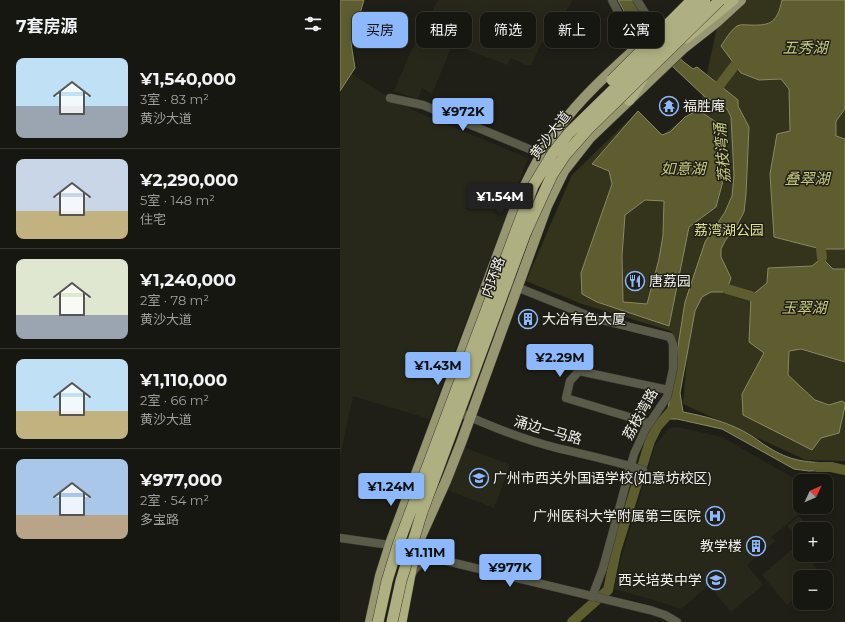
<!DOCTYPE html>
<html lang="zh">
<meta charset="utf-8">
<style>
:root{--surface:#171711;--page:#20201a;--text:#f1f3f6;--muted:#9e9f9f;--line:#363631;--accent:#8db9fc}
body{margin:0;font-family:Montserrat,"Noto Sans SC",sans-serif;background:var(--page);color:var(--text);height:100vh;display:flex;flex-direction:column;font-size:15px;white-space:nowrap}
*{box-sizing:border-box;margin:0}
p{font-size:13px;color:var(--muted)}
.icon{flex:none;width:22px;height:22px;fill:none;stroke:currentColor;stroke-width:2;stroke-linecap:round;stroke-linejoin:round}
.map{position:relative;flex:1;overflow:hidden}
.drawer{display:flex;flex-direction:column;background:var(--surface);width:340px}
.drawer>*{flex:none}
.guide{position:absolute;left:12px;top:12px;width:380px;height:36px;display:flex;gap:8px}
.needle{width:26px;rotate:46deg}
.controls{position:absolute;left:453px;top:474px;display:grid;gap:8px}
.controls a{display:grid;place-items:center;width:40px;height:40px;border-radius:8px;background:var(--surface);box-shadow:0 2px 10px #0003,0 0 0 1px var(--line);font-size:20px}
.price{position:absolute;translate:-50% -34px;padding:0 9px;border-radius:4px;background:var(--accent);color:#111;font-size:13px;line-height:26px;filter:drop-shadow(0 1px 2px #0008)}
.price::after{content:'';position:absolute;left:50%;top:24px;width:12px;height:9px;margin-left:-6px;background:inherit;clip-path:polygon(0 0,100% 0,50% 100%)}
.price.on{background:#222;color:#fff}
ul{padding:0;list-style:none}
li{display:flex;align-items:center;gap:12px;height:100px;padding:0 16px}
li+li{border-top:1px solid var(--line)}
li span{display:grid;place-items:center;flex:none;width:112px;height:80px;border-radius:8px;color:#555}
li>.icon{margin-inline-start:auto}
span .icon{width:48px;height:48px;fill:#fffc;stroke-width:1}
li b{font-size:17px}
h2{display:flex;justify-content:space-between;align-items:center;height:48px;padding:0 16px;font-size:17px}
.chip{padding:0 14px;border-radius:8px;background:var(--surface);box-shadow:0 2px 10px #0003,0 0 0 1px var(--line);font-size:14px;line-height:36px}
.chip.on{background:var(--accent);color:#111}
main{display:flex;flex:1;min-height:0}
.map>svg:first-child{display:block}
.built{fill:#28281a}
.green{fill:#33341b}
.water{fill:#5d5d30;stroke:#898968;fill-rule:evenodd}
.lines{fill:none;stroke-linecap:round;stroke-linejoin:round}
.river{stroke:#5d5d30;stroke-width:10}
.minor-casing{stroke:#3c3c35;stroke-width:9}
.major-casing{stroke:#3c3c35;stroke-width:11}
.highway-casing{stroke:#3c3c35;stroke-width:12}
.minor{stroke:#5a5b48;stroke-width:8}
.major{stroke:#979871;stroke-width:10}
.highway{stroke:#afb081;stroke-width:11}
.highway-bridge-casing{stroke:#3c3c35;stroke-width:12;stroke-linecap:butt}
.highway-bridge{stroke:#afb081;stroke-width:11}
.labels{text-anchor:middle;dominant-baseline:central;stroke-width:3;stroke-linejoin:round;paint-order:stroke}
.poi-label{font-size:14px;fill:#f1f1eb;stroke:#1f1f17;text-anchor:start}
.street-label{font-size:14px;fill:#f1f1eb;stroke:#1f1f17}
.park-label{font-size:14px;fill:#dfe096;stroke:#1f1f17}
.water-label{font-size:15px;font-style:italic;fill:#c8c980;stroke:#1f1f17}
</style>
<main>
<section class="drawer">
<h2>7套房源<svg class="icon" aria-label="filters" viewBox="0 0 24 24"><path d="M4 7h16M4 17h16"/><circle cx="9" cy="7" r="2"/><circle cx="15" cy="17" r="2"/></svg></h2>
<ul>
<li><span style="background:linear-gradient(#bfe0f5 60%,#9aa5b1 0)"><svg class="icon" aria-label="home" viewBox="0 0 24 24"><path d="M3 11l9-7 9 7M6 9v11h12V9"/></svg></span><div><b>¥1,540,000</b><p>3室 · 83 m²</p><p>黄沙大道</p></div></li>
<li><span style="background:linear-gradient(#c9d6e8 65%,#c2b280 0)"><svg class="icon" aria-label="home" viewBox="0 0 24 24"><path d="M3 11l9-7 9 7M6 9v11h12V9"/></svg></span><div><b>¥2,290,000</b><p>5室 · 148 m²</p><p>住宅</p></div></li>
<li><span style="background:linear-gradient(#dfe7d0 70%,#9aa5b1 0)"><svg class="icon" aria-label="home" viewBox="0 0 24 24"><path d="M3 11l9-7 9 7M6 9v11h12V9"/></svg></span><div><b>¥1,240,000</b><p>2室 · 78 m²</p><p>黄沙大道</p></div></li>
<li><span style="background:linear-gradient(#bfe0f5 65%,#c2b280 0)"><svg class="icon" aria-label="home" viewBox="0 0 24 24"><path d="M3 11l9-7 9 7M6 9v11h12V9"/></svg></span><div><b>¥1,110,000</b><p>2室 · 66 m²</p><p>黄沙大道</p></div></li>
<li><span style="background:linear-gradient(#a9c7e8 70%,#b9a48a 0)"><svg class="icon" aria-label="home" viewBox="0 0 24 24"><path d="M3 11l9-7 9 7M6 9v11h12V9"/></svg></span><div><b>¥977,000</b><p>2室 · 54 m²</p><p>多宝路</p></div></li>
</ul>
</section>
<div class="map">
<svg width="505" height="622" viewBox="0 0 505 622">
<rect width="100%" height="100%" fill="#1f1f17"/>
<path class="built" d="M98 0H232L229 6 199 48 191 65H186L171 58 167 65 115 45 110 50 92 94 82 88 78 99 54 91 71 51Z
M12 74 50 98 79 113 188 158 89 419 13 396 0 457V91Z
M338 427 382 437 455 479 492 481 486 487V481H460V507H468L431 537 435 541 407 565 423 585 391 612 369 585 341 609 327 604 274 589 282 555 315 446 329 428Z
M124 447 170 465 154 508 108 490Z
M459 516 470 529H460V542L447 526Z
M457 545 460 549V555H465L482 574 479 577H460V593L447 605 422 575Z"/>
<path class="green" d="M405 0H505V461L466 460 343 404 347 358 331 331 239 303 186 281 232 175 298 111 322 135 360 106 377 27Z"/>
<path class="water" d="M0 0H24L11 43 15 68 0 91Z
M278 0H295C308 26 329 52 353 69L357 67 398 100V106L409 127 406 194 404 212 396 227 385 241 381 249V257L391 278 387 289 383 292H371L362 297 355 311 340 393 343 412C365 416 391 423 410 435 416 438 422 444 428 447 450 461 464 462 490 463L491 470 469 471 454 469 382 429 337 419H330L325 412 328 409 345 302 365 242 385 212 392 196 394 175 391 117 387 109 364 96 333 67 290 22Z
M442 0H505V109L496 121V136L505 139V249H481L434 237 430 174 437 134 450 131 449 89 441 79 419 80 401 73 381 46C385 40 391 30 397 26 401 24 405 25 409 25 432 26 437 22 442 0Z
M358 110 376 122 383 181 376 207 349 227 329 326 257 302 242 294 241 273 272 184 269 171 252 164 298 111 322 135 330 132 345 117ZM305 200 324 201 323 235 319 259 307 304 283 302 282 256 285 215Z
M482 258 493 269H505V362L461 349 449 351 448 375 475 400 489 405 502 401 505 403V406L499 433 481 438 472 450 403 415 402 394 424 353 409 342 411 296 427 283 428 268 472 266Z"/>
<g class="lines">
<path class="river" d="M376 90 395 65
M481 249 482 258
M387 289 411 296
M477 467H491L505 470
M232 622 268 590 276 551 310 441 317 427 332 410"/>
<g class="minor-casing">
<path id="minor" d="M272 0 296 48
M297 0 307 16 317 28
M50 98 83 105 206 156
M169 284 254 318 330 337 333 344V369L327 397 305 430 294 454 263 568 252 597
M121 413C152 427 184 440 217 448 246 455 275 461 303 470
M309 423 226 398 230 381 239 371 328 390
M62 534 65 543 74 552 94 558 310 610 325 615 337 622
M0 538 50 545
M71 575C76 566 83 559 93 558"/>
</g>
<g class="major-casing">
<path id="major" d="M74 552 106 481 121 443 207 206 224 171 250 138 344 48 377 22 401 0
M30 622 40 576 51 541 175 208C187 179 201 151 221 125 247 90 283 61 314 31"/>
</g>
<g class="highway-casing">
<path id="highway" d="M346 38 393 0
M289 100 302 79
M61 622 75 548"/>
</g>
<use href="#minor" class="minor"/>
<use href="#major" class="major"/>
<use href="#highway" class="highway"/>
<g class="highway-bridge-casing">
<path id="highway-bridge" d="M272 80 352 0
M38 622 47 581 58 545 193 186 213 153 229 133 365 0
M52 622 61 581 82 512 185 234 212 175 225 155 248 129 380 0"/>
</g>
<use href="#highway-bridge" class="highway-bridge"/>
</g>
<defs>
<g id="temple-ring" transform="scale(1)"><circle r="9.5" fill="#1f1f17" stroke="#8db9fc" stroke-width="1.5"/><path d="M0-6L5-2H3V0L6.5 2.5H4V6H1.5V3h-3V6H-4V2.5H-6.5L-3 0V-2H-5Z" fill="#8db9fc"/></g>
<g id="restaurant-ring" transform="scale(1)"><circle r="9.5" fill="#1f1f17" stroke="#8db9fc" stroke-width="1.5"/><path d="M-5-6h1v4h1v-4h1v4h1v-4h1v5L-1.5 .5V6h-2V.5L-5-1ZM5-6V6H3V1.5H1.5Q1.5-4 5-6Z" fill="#8db9fc"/></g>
<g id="building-ring" transform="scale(1)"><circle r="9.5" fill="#1f1f17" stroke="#8db9fc" stroke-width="1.5"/><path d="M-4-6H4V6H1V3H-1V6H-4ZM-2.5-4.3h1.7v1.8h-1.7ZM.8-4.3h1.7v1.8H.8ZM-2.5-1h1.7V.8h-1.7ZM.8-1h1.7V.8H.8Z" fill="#8db9fc"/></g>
<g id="school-ring" transform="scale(1)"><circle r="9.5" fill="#1f1f17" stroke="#8db9fc" stroke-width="1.5"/><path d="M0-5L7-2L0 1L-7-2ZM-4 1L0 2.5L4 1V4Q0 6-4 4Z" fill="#8db9fc"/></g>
<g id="hospital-ring" transform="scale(1)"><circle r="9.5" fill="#1f1f17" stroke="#8db9fc" stroke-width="1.5"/><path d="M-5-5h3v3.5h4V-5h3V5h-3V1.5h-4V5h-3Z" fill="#8db9fc"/></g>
</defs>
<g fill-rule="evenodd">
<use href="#temple-ring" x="329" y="106"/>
<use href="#restaurant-ring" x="295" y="281"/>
<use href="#building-ring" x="188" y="319"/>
<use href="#school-ring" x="139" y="478"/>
<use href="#hospital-ring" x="375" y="516"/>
<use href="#building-ring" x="416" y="546"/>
<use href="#school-ring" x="376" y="580"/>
</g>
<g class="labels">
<g class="poi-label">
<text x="343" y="106">福胜庵</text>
<text x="309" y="281">唐荔园</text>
<text x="202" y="319">大冶有色大厦</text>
<text x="153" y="478">广州市西关外国语学校(如意坊校区)</text>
<text x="361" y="516" text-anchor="end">广州医科大学附属第三医院</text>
<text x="402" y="546" text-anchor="end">教学楼</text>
<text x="362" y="580" text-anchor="end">西关培英中学</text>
</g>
<g class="street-label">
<text transform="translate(210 135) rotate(-52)">黄沙大道</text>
<text transform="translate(153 277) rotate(-70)">内环路</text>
<text transform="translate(300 414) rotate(-61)">荔枝湾路</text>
<text transform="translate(208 430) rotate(16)">涌边一马路</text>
</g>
<g class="park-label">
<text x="389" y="230">荔湾湖公园</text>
</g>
<g class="water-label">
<text x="465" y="47">五秀湖</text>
<text transform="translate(382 153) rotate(-95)">荔枝湾涌</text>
<text x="343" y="168">如意湖</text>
<text x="467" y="178">叠翠湖</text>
<text x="464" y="307">玉翠湖</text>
</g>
</g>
</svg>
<div class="controls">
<a><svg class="needle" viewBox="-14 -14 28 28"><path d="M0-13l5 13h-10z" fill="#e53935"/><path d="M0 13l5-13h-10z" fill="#9e9f9f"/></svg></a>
<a>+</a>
<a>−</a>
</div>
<b class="price" style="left:123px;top:132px">¥972K</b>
<b class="price on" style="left:160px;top:217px">¥1.54M</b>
<b class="price" style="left:220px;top:378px">¥2.29M</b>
<b class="price" style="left:98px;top:386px">¥1.43M</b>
<b class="price" style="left:51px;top:507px">¥1.24M</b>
<b class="price" style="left:85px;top:573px">¥1.11M</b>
<b class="price" style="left:170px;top:588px">¥977K</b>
<div class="guide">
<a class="chip on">买房</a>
<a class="chip">租房</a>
<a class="chip">筛选</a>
<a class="chip">新上</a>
<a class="chip">公寓</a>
</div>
</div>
</main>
